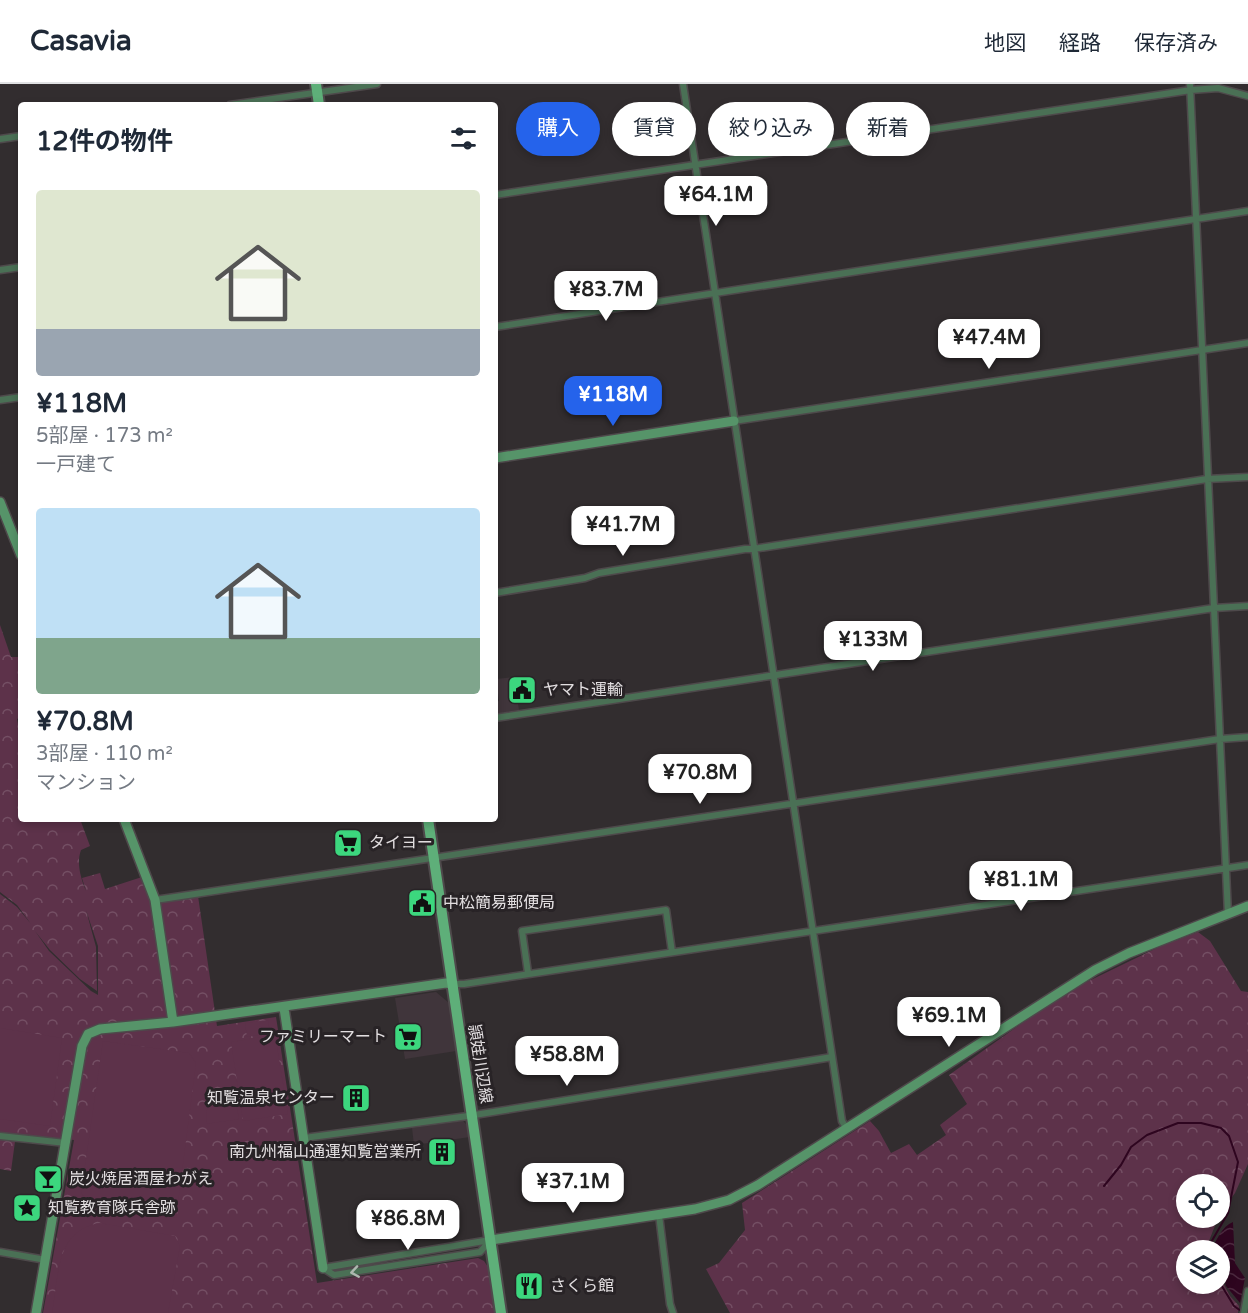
<!DOCTYPE html>
<html lang="ja">
<meta charset="utf-8">
<style>
:root{--surface:#fff;--page:#f2f2f3;--text:#1f2937;--muted:#747a83;--line:#e0e1e3;--accent:#2563eb}
body{margin:0;font-family:"Varela Round","Noto Sans JP",sans-serif;background:var(--page);color:var(--text);height:100vh;display:flex;flex-direction:column;font-size:22px;white-space:nowrap}
*{box-sizing:border-box;margin:0}
p{font-size:20px;color:var(--muted)}
.icon{flex:none;width:33px;height:33px;fill:none;stroke:currentColor;stroke-width:2;stroke-linecap:round;stroke-linejoin:round}
.map{position:relative;flex:1;overflow:hidden}
.side{position:absolute;left:18px;top:18px;width:480px;height:720px;display:flex;flex-direction:column;background:var(--surface);border-radius:6px;box-shadow:0 3px 9px #0003}
.side>*{flex:none}
.hud{position:absolute;left:516px;top:18px;width:570px;height:54px;display:flex;gap:12px}
.fabs{position:absolute;left:1176px;top:1090px;display:grid;gap:12px}
.fabs a{display:grid;place-items:center;width:54px;height:54px;border-radius:50%;background:var(--surface);box-shadow:0 3px 9px #0003;font-size:30px}
.price{position:absolute;translate:-50% -51px;padding:0 14px;border-radius:12px;background:#fff;color:#222;font-size:20px;line-height:39px;filter:drop-shadow(0 2px 3px #0008)}
.price::after{content:'';position:absolute;left:50%;top:36px;width:18px;height:14px;margin-left:-9px;background:inherit;clip-path:polygon(0 0,100% 0,50% 100%)}
.price.selected{background:var(--accent);color:#fff}
ul{padding:0;list-style:none}
li{display:grid;align-content:center;gap:12px;height:318px;padding:0 18px}
li span{display:grid;place-items:center;height:186px;border-radius:6px;color:#555}
li>.icon{margin-inline-start:auto}
span .icon{width:108px;height:108px;fill:#fffc;stroke-width:1}
li b{font-size:26px}
h2{display:flex;justify-content:space-between;align-items:center;height:72px;padding:0 18px;font-size:26px}
.pill{padding:0 21px;border-radius:27px;background:var(--surface);box-shadow:0 3px 9px #0003;font-size:21px;line-height:54px}
.pill.selected{background:var(--accent);color:#fff}
header{display:flex;align-items:center;gap:36px;box-sizing:border-box;height:84px;padding:0 30px;background:var(--surface);border-bottom:2px solid var(--line)}
header strong{font-size:28px}
nav{display:flex;gap:33px;margin-inline-start:auto;font-size:21px}
.map>svg:first-child{display:block}
.built{fill:#40353b}
.forest{fill:url(#forest-crowns);fill-rule:evenodd}
.pitch{fill:#5d324a}
.water{fill:url(#water-waves)}
.lines{fill:none;stroke-linecap:round;stroke-linejoin:round}
.stream{stroke:#2e051f;stroke-width:2}
.street-casing{stroke:#4e494b;stroke-width:9}
.secondary-casing{stroke:#4e494b;stroke-width:12}
.primary-casing{stroke:#4e494b;stroke-width:14}
.street{stroke:#4a7055;stroke-width:6}
.secondary{stroke:#569469;stroke-width:9}
.primary{stroke:#5eaf79;stroke-width:10}
.oneway{stroke:#adb8af}
.labels{text-anchor:middle;dominant-baseline:central;stroke-width:6;stroke-linejoin:round;paint-order:stroke}
.poi-label{font-size:16px;fill:#e2dee0;stroke:#282326;text-anchor:start}
.street-label{font-size:16px;fill:#e2dee0;stroke:#282326}
</style>
<header>
<strong>Casavia</strong>
<nav><a>地図</a><a>経路</a><a>保存済み</a></nav>
</header>
<div class="map">
<svg width="1248" height="1229" viewBox="0 0 1248 1229">
<defs>
<pattern id="forest-crowns" width="20" height="18" patternUnits="userSpaceOnUse" patternTransform="scale(1.5)"><rect width="20" height="18" fill="#5d324a"/><path d="M2 6a3 3 0 1 1 6 0M12 15a3 3 0 1 1 6 0" fill="none" stroke="#744f64"/></pattern>
<pattern id="water-waves" width="16" height="10" patternUnits="userSpaceOnUse" patternTransform="scale(1.5)"><rect width="16" height="10" fill="#2e051f"/><path d="M0 5q4-4 8 0t8 0" fill="none" stroke="#4c293f"/></pattern>
</defs>
<rect width="100%" height="100%" fill="#322d2f"/>
<path class="built" d="M514 593 519 626 495 630V618L499 617 496 595Z
M436 908 449 919 456 967 405 975 395 914Z
M463 1037 468 1042 470 1053 414 1061 412 1044Z"/>
<path class="forest" d="M0 541 11 573H21V633L17 635 21 654V735H80L90 762 81 766C76 779 81 795 86 807L82 794 100 789 105 805 142 793 151 819 198 812 217 942 276 933 317 1199 478 1174 484 1177 488 1183 496 1229H43L74 1056 16 1050 11 1087 0 1085V810L17 823 31 840 17 821 0 808ZM86 826 98 862V911L91 907 49 867 35 847 50 866 80 895 97 907 96 863Z
M1198 848 1210 857 1241 907 1248 908V1080L1235 1109 1220 1130V1101H1186V1134H1218L1205 1167H1186V1200H1220V1193L1230 1212 1239 1222 1238 1229H730L706 1185 719 1179 745 1146 742 1119 870 1037 879 1047 891 1069 909 1060 917 1071 946 1051 940 1041 967 1020 949 991 1066 908 1161 862Z"/>
<path class="pitch" d="M268 936 270 949 247 953 245 939Z
M0 944 62 954 50 1042 0 1035Z
M275 951 288 1030 243 1037 231 958Z
M103 957 189 969 196 979 176 1134 92 1123 81 1109Z
M234 1008 239 1035 206 1040 208 1012Z
M100 1139 175 1152 180 1162 168 1229H52C59 1192 55 1146 100 1139Z"/>
<path class="water" d="M1233 1138 1235 1179 1245 1194 1240 1219 1226 1202 1223 1192 1220 1188V1167H1211C1216 1157 1222 1142 1233 1138Z"/>
<g class="lines">
<path class="stream" d="M1104 1102 1121 1081 1131 1063 1147 1051 1178 1039H1201L1221 1044 1229 1052 1238 1078 1228 1129 1206 1167
M1220 1199 1234 1222 1241 1227"/>
<g class="street-casing">
<path id="street" d="M683 0 842 1037 847 1045
M1190 0 1228 830
M230 21 377 0
M0 55 21 52
M495 111 1191 6 1218 4 1248 12
M0 186 21 183
M495 243 1248 127
M0 316 21 313
M734 337 1248 259
M495 509 585 494 599 489 745 465H753L1207 395 1248 393
M495 634 1214 524 1248 522
M155 816 1220 655 1248 653
M528 889 522 847 666 826 672 868
M452 900H464L1248 781
M0 1052 66 1059
M304 1054 468 1032 832 973
M659 1131 670 1220 673 1229
M0 1168 46 1176
M323 1184 334 1191 480 1168 490 1157
M323 1184 490 1156
M1244 1229 1248 1207"/>
</g>
<g class="secondary-casing">
<path id="secondary" d="M495 374 734 337
M0 418 21 471
M124 735 155 816 173 938
M284 924 323 1184
M491 1156 695 1125 729 1116 758 1101 1095 886 1129 869 1248 822
M36 1229 82 962 88 950 100 945 173 938 446 899 452 900"/>
</g>
<g class="primary-casing">
<path id="primary" d="M316 0 319 21
M428 735 501 1229"/>
</g>
<use href="#street" class="street"/>
<use href="#secondary" class="secondary"/>
<use href="#primary" class="primary"/>
</g>
<defs><path id="oneway-chevron" d="M-2-3.5L2.5 0L-2 3.5" fill="none" stroke-width="1.6" stroke-linecap="round" stroke-linejoin="round" transform="scale(1.5)"/></defs>
<use class="oneway" href="#oneway-chevron" transform="translate(355 1188) rotate(171)"/>
<defs>
<g id="civic-square" transform="scale(1.5)"><rect x="-9" y="-9" width="18" height="18" rx="4" fill="#3cd77e" stroke="#282326"/><path d="M-.6-6.5H3V-4.5H.6V-3L4-1V1h2V6H-6V1h2V-1L-.6-3ZM-1.2 2.5V6h2.4V2.5Z" fill="#111"/></g>
<g id="supermarket-square" transform="scale(1.5)"><rect x="-9" y="-9" width="18" height="18" rx="4" fill="#3cd77e" stroke="#282326"/><path d="M-6-5.5h2.5l.6 2H6L4.5 2H-2.5L-4.4-4H-6ZM-1.5 3.2a1.3 1.3 0 1 0 .1 0ZM3 3.2a1.3 1.3 0 1 0 .1 0Z" fill="#111"/></g>
<g id="building-square" transform="scale(1.5)"><rect x="-9" y="-9" width="18" height="18" rx="4" fill="#3cd77e" stroke="#282326"/><path d="M-4-6H4V6H1V3H-1V6H-4ZM-2.5-4.3h1.7v1.8h-1.7ZM.8-4.3h1.7v1.8H.8ZM-2.5-1h1.7V.8h-1.7ZM.8-1h1.7V.8H.8Z" fill="#111"/></g>
<g id="bar-square" transform="scale(1.5)"><rect x="-9" y="-9" width="18" height="18" rx="4" fill="#3cd77e" stroke="#282326"/><path d="M-6-5H6L.8 .8V4.5H3.5V6h-7V4.5H-.8V.8Z" fill="#111"/></g>
<g id="sight-square" transform="scale(1.5)"><rect x="-9" y="-9" width="18" height="18" rx="4" fill="#3cd77e" stroke="#282326"/><path d="M0-6L1.8-2.2L6-1.7L2.9 1.2L3.7 5.4L0 3.3L-3.7 5.4L-2.9 1.2L-6-1.7L-1.8-2.2Z" fill="#111"/></g>
<g id="restaurant-square" transform="scale(1.5)"><rect x="-9" y="-9" width="18" height="18" rx="4" fill="#3cd77e" stroke="#282326"/><path d="M-5-6h1v4h1v-4h1v4h1v-4h1v5L-1.5 .5V6h-2V.5L-5-1ZM5-6V6H3V1.5H1.5Q1.5-4 5-6Z" fill="#111"/></g>
</defs>
<g fill-rule="evenodd">
<use href="#civic-square" x="522" y="606"/>
<use href="#supermarket-square" x="348" y="759"/>
<use href="#civic-square" x="422" y="819"/>
<use href="#supermarket-square" x="408" y="953"/>
<use href="#building-square" x="356" y="1014"/>
<use href="#building-square" x="442" y="1068"/>
<use href="#bar-square" x="48" y="1095"/>
<use href="#sight-square" x="27" y="1124"/>
<use href="#restaurant-square" x="529" y="1202"/>
</g>
<g class="labels">
<g class="poi-label">
<text x="543" y="606">ヤマト運輸</text>
<text x="369" y="759">タイヨー</text>
<text x="443" y="819">中松簡易郵便局</text>
<text x="387" y="953" text-anchor="end">ファミリーマート</text>
<text x="335" y="1014" text-anchor="end">知覧温泉センター</text>
<text x="421" y="1068" text-anchor="end">南九州福山通運知覧営業所</text>
<text x="69" y="1095">炭火焼居酒屋わがえ</text>
<text x="48" y="1124">知覧教育隊兵舎跡</text>
<text x="550" y="1202">さくら館</text>
</g>
<g class="street-label">
<text transform="translate(480 980) rotate(81)">頴娃川辺線</text>
</g>
</g>
</svg>
<div class="fabs">
<a><svg class="icon" aria-label="locate" viewBox="0 0 24 24"><circle cx="12" cy="12" r="6"/><path d="M12 2v4M12 18v4M2 12h4M18 12h4"/></svg></a>
<a><svg class="icon" aria-label="layers" viewBox="0 0 24 24"><path d="M12 4l9 5-9 5-9-5zM3 14l9 5 9-5"/></svg></a>
</div>
<b class="price" style="left:716px;top:143px">¥64.1M</b>
<b class="price" style="left:606px;top:238px">¥83.7M</b>
<b class="price" style="left:989px;top:286px">¥47.4M</b>
<b class="price selected" style="left:613px;top:343px">¥118M</b>
<b class="price" style="left:623px;top:473px">¥41.7M</b>
<b class="price" style="left:873px;top:588px">¥133M</b>
<b class="price" style="left:700px;top:721px">¥70.8M</b>
<b class="price" style="left:1021px;top:828px">¥81.1M</b>
<b class="price" style="left:949px;top:964px">¥69.1M</b>
<b class="price" style="left:567px;top:1003px">¥58.8M</b>
<b class="price" style="left:573px;top:1130px">¥37.1M</b>
<b class="price" style="left:408px;top:1167px">¥86.8M</b>
<div class="hud">
<a class="pill selected">購入</a>
<a class="pill">賃貸</a>
<a class="pill">絞り込み</a>
<a class="pill">新着</a>
</div>
<section class="side">
<h2>12件の物件<svg class="icon" aria-label="filters" viewBox="0 0 24 24"><path d="M4 7h16M4 17h16"/><circle cx="9" cy="7" r="2"/><circle cx="15" cy="17" r="2"/></svg></h2>
<ul>
<li><span style="background:linear-gradient(#dfe7d0 75%,#9aa5b1 0)"><svg class="icon" aria-label="home" viewBox="0 0 24 24"><path d="M3 11l9-7 9 7M6 9v11h12V9"/></svg></span><div><b>¥118M</b><p>5部屋 · 173 m²</p><p>一戸建て</p></div></li>
<li><span style="background:linear-gradient(#bfe0f5 70%,#7fa58c 0)"><svg class="icon" aria-label="home" viewBox="0 0 24 24"><path d="M3 11l9-7 9 7M6 9v11h12V9"/></svg></span><div><b>¥70.8M</b><p>3部屋 · 110 m²</p><p>マンション</p></div></li>
</ul>
</section>
</div>
